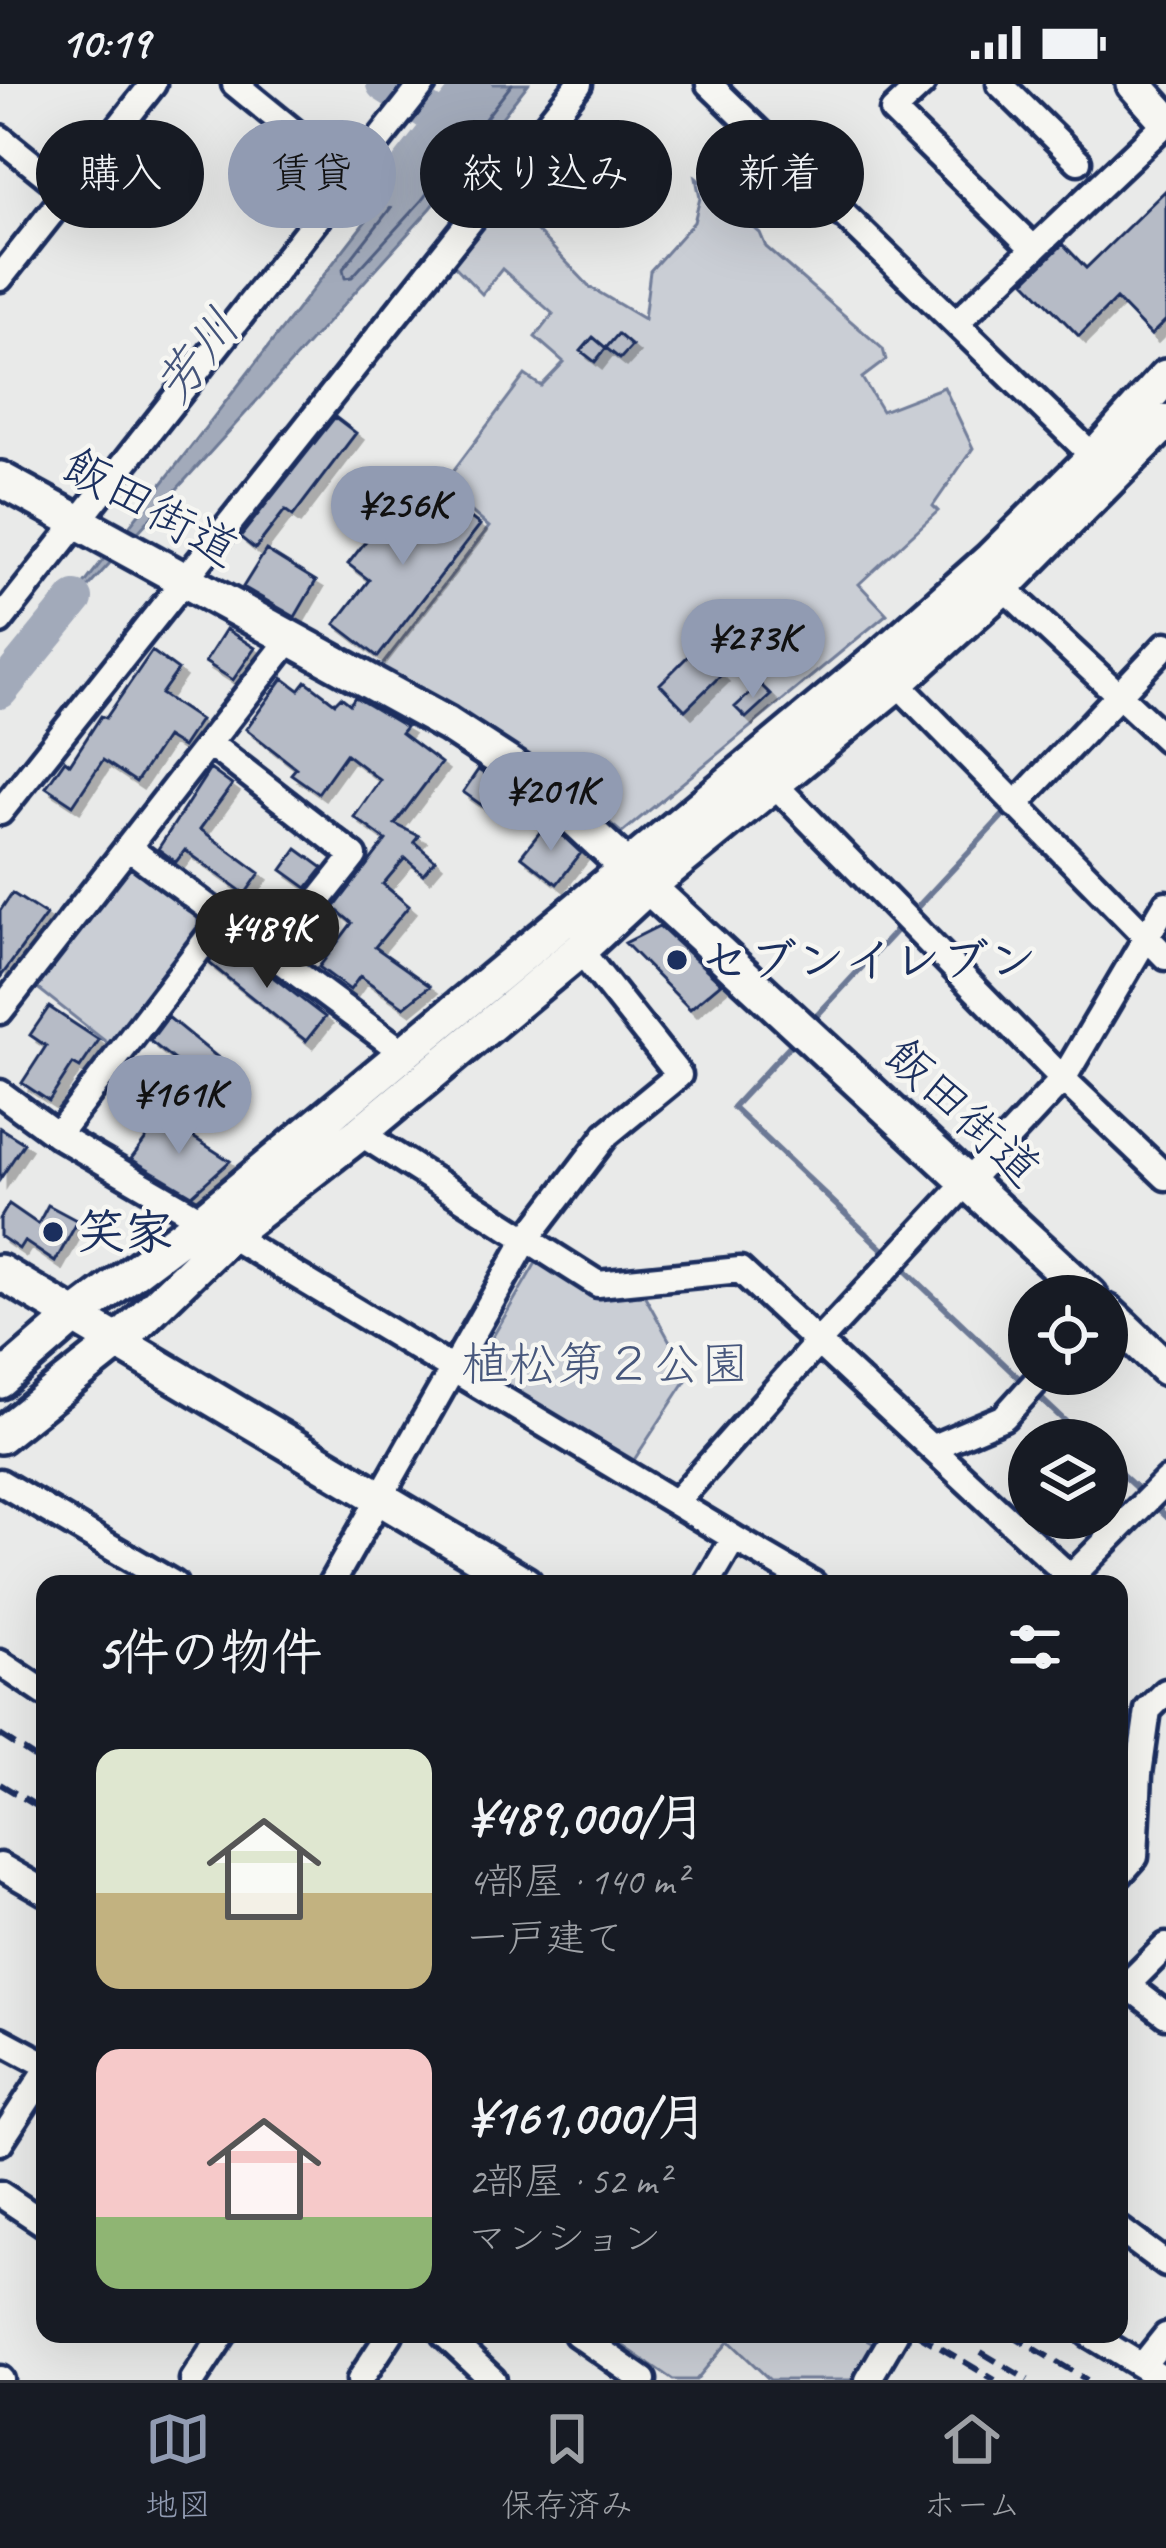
<!DOCTYPE html>
<html lang="ja">
<meta charset="utf-8">
<style>
:root{--surface:#171b24;--page:#242831;--text:#f1f3f6;--muted:#9ea1a6;--line:#363941;--accent:#919bb2}
body{margin:0;font-family:Caveat,"Klee One",sans-serif;background:var(--page);color:var(--text);height:100vh;display:flex;flex-direction:column;font-size:45px;white-space:nowrap}
*{box-sizing:border-box;margin:0}
p{font-size:39px;color:var(--muted)}
.icon{flex:none;width:66px;height:66px;fill:none;stroke:currentColor;stroke-width:2;stroke-linecap:round;stroke-linejoin:round}
.map{position:relative;flex:1;overflow:hidden}
.panel{position:absolute;left:36px;top:1491px;width:1092px;height:768px;display:flex;flex-direction:column;background:var(--surface);border-radius:24px;box-shadow:0 12px 48px #0002}
.panel>*{flex:none}
.banner{position:absolute;left:36px;top:36px;width:1095px;height:108px;display:flex;gap:24px}
.buttons{position:absolute;left:1008px;top:1191px;display:grid;gap:24px}
.buttons a{display:grid;place-items:center;width:120px;height:120px;border-radius:50%;background:var(--surface);box-shadow:0 12px 48px #0002;font-size:60px}
.price{position:absolute;translate:-50% -102px;padding:0 27px;border-radius:42px;background:var(--accent);color:#111;font-size:39px;line-height:78px;filter:drop-shadow(0 3px 6px #0008)}
.price::after{content:'';position:absolute;left:50%;top:72px;width:36px;height:27px;margin-left:-18px;background:inherit;clip-path:polygon(0 0,100% 0,50% 100%)}
.price.on{background:#222;color:#fff}
ul{padding:0;list-style:none}
li{display:flex;align-items:center;gap:36px;height:300px;padding:0 60px}
li span{display:grid;place-items:center;flex:none;width:336px;height:240px;border-radius:24px;color:#555}
li>.icon{margin-inline-start:auto}
span .icon{width:144px;height:144px;fill:#fffc;stroke-width:1}
li b{font-size:51px}
h2{display:flex;justify-content:space-between;align-items:center;height:144px;padding:0 60px;font-size:51px}
.tag{padding:0 42px;border-radius:54px;background:var(--surface);box-shadow:0 12px 48px #0002;font-size:42px;line-height:108px}
.tag.on{background:var(--accent);color:#111}
.status{display:flex;justify-content:space-between;align-items:center;height:84px;padding:0 60px;background:var(--surface);direction:ltr}
.status svg{height:33px;fill:currentColor}
.menu{display:flex;justify-content:space-around;align-items:center;height:168px;border-top:3px solid var(--line);background:var(--surface);font-size:33px;color:var(--muted)}
.menu a{display:grid;justify-items:center;gap:6px}
.menu .on{color:var(--accent)}
.map>svg:first-child{display:block}
.green{fill:#caced5;stroke:#727e9a;stroke-width:3}
.water{fill:#a2aaba;stroke:#6c7995;stroke-width:3}
.lines{fill:none;stroke-linecap:round;stroke-linejoin:round}
.shore{stroke:#516083;stroke-width:3}
.stream{stroke:#6c7995;stroke-width:6}
.river{stroke:#a2aaba;stroke-width:36}
.building{fill:#b6bbc6;stroke:#1b2f5e;stroke-width:3;filter:url(#shadow)}
.street-casing{stroke:#1b2f5e;stroke-width:33}
.secondary-casing{stroke:#1b2f5e;stroke-width:42}
.street{stroke:#f6f6f2;stroke-width:24}
.secondary{stroke:#f6f6f2;stroke-width:33}
.rail{stroke:#1b2f5e;stroke-width:6;stroke-dasharray:18 9;stroke-linecap:butt}
.poi-dot{fill:#1b2f5e;stroke:#f6f6f2;stroke-width:4.5}
.labels{text-anchor:middle;dominant-baseline:central;stroke-width:9;stroke-linejoin:round;paint-order:stroke}
.street-label{font-size:48px;fill:#1b2f5e;stroke:#f6f6f2}
.poi-label{font-size:48px;font-weight:bold;fill:#1b2f5e;stroke:#f6f6f2;text-anchor:start}
.park-label{font-size:48px;fill:#47577c;stroke:#f6f6f2}
.water-label{font-size:51px;font-style:italic;fill:#44547a;stroke:#f6f6f2}
</style>
<div class="status"><b>10:19</b><svg viewBox="0 0 49 12"><path d="M0 12V9h3v3zM5 12V6h3v6zM10 12V3h3v9zM15 12V0h3v12zM26 1h20v11H26zM47 4h2v5h-2z"/></svg></div>
<div class="map">
<svg width="1166" height="2296" viewBox="0 0 1166 2296">
<defs>
<filter id="shadow"><feDropShadow dx="7" dy="7" stdDeviation="0" flood-color="#0004"/></filter>
</defs>
<rect width="100%" height="100%" fill="#e9eae9"/>
<filter id="ink" filterUnits="userSpaceOnUse"><feTurbulence type="fractalNoise" baseFrequency=".00833" numOctaves="2"/><feDisplacementMap in="SourceGraphic" scale="24" xChannelSelector="R" yChannelSelector="G"/><feConvolveMatrix kernelMatrix="1 2 1 2 8 2 1 2 1" color-interpolation-filters="sRGB"/></filter>
<g filter="url(#ink)">
<path class="green" d="M696 94 760 149 766 163 883 265 886 276 862 294 882 327 944 303 973 364 933 422 938 427 859 500 887 530 622 749 547 687 511 663 376 589 489 443 452 411 444 399 525 291 541 302 564 278 535 253 553 230 502 185 482 210 447 174 500 108 590 203 644 235 650 187 694 138 700 114Z
M137 783 197 829 198 844 110 961 35 902 125 786Z
M537 1177 597 1211 641 1205 689 1292 634 1376 475 1283Z
M606 2250H857L877 2261 858 2296H770L729 2257 696 2296H673Z"/>
<path class="water" d="M472 0H528L431 124 44 552Z"/>
<g class="lines">
<path class="shore" d="M481 0 478 12 343 185 345 194 352 193 422 116 512 0"/>
<path class="stream" d="M911 830 1008 726
M809 940 902 840
M796 955 733 1023 890 1172
M900 1181 1025 1300
M1035 1309 1085 1356
M1107 1377 1142 1409
M1151 1418 1166 1432"/>
<path class="river" d="M384 0 439 35
M391 105 474 0
M0 607 75 515"/>
</g>
<path class="building" d="M1166 106V236L1151 251 1116 215 1079 252 1025 197 1063 160 1086 184Z
M618 250 632 262 620 275 606 264Z
M593 253 606 264 595 278 581 267Z
M335 333 356 349 293 432 285 426 255 465 240 453Z
M434 406 480 441 378 573 335 540 369 496 348 480 396 418 413 431Z
M266 466 316 497 295 533 243 503Z
M226 545 255 564 233 596 205 578Z
M695 565 721 591 685 626 660 600Z
M152 567 178 586 161 610 200 636 182 663 166 653 136 698 103 676 73 721 46 703 65 676 70 680 101 632 106 634Z
M283 594 299 606 306 597 335 619 341 613 350 620 355 613 406 643 401 649 441 679 395 740 419 752 414 758 435 776 423 790 405 774 383 800 409 822 375 863 430 902 404 923 360 892 350 906 319 883 352 839 334 824 386 756 354 733 380 696 346 670 318 709 291 690 296 684 246 645Z
M760 600 771 611 746 634 735 623Z
M210 685 232 701 200 745 260 789 245 810 185 766 176 778 158 765Z
M478 686 503 701 487 725 463 708Z
M548 738 581 769 557 800 521 772Z
M297 765 323 784 307 804 282 786Z
M12 809 46 831 0 894V827Z
M659 842 721 899 690 925 625 859Z
M226 857 325 933 306 957 209 879Z
M49 923 99 956 80 984 73 980 49 1017 22 999 46 962 30 951Z
M168 933 243 994 225 1017 150 957Z
M162 1033 230 1077 192 1111 131 1075Z
M0 1044 24 1059 0 1095Z
M9 1120 38 1140 48 1121 78 1137 55 1178 24 1157 19 1165 0 1152V1135Z"/>
<g class="lines">
<g class="street-casing">
<path id="street" d="M235 0 349 93
M709 0 1094 373
M922 0 893 27 1034 165
M1000 0 1078 77
M0 54 67 108
M0 194 153 0
M957 238 1166 39
M1003 503 1166 655
M0 537 423 0
M897 599 1166 873
M210 660 354 772 274 873
M774 700 1063 995 1166 1093
M1015 721 1166 561
M0 728 579 0
M130 765 404 969
M0 927 291 554
M0 1009 57 1051 203 1136
M360 1049 598 1200 740 1186 1069 1492
M57 1051 223 834
M229 1151 734 1454 707 1500
M933 1363 1004 1333 1043 1290
M0 1398 174 1500
M676 1418 820 1256 1063 995 1166 820
M734 1454 813 1500
M331 1500 526 1156 607 1050 679 991 580 866
M1064 1500 1166 1397
M0 1579 45 1609
M1119 1678 1139 1690 1148 1626 1166 1608
M0 1782 45 1808
M1119 1791 1135 1773 1139 1690
M1119 1895 1166 1931
M1119 1909 1166 1862
M0 1956 45 1980
M0 2058 45 1989
M0 2110 45 2140
M1119 2145 1166 2180
M444 2250 493 2296
M577 2250 643 2296
M1089 2250 1165 2296
M1142 2282 1166 2252
M0 2295 1 2296
M193 2296 223 2250
M360 2296 390 2250
M868 2296 895 2250"/>
</g>
<g class="secondary-casing">
<path id="secondary" d="M1134 0 1166 36
M0 395 447 640 533 696 1090 1212
M0 1188 525 1500
M1107 1228 1166 1284
M0 1297 74 1233 203 1136 876 577 991 475 1094 373 1166 293
M0 1352 118 1258 229 1151 360 1049 580 866 650 801 897 599 1003 503 1166 338"/>
</g>
<use href="#street" class="street"/>
<use href="#secondary" class="secondary"/>
<path class="rail" d="M0 1651 45 1680
M0 1700 45 1727
M917 2250 995 2296
M1010 2250 1087 2296
M981 2268 1028 2296"/>
</g>
</g>
<g class="poi-dot">
<circle cx="677" cy="876" r="12"/>
<circle cx="53" cy="1148" r="12"/>
</g>
<g class="labels">
<g class="street-label">
<text transform="translate(151 423) rotate(29)">飯田街道</text>
<text transform="translate(963 1028) rotate(43)">飯田街道</text>
</g>
<g class="poi-label">
<text x="701" y="876">セブンイレブン</text>
<text x="77" y="1148">笑家</text>
</g>
<g class="park-label">
<text x="605" y="1280">植松第２公園</text>
</g>
<g class="water-label">
<text transform="translate(197 272) rotate(-52)">芳川</text>
</g>
</g>
</svg>
<div class="buttons">
<a><svg class="icon" aria-label="locate" viewBox="0 0 24 24"><circle cx="12" cy="12" r="6"/><path d="M12 2v4M12 18v4M2 12h4M18 12h4"/></svg></a>
<a><svg class="icon" aria-label="layers" viewBox="0 0 24 24"><path d="M12 4l9 5-9 5-9-5zM3 14l9 5 9-5"/></svg></a>
</div>
<b class="price" style="left:403px;top:484px">¥256K</b>
<b class="price" style="left:753px;top:617px">¥273K</b>
<b class="price" style="left:551px;top:770px">¥201K</b>
<b class="price on" style="left:267px;top:907px">¥489K</b>
<b class="price" style="left:179px;top:1073px">¥161K</b>
<div class="banner">
<a class="tag">購入</a>
<a class="tag on">賃貸</a>
<a class="tag">絞り込み</a>
<a class="tag">新着</a>
</div>
<section class="panel">
<h2>5件の物件<svg class="icon" aria-label="filters" viewBox="0 0 24 24"><path d="M4 7h16M4 17h16"/><circle cx="9" cy="7" r="2"/><circle cx="15" cy="17" r="2"/></svg></h2>
<ul>
<li><span style="background:linear-gradient(#dfe7d0 60%,#c2b280 0)"><svg class="icon" aria-label="home" viewBox="0 0 24 24"><path d="M3 11l9-7 9 7M6 9v11h12V9"/></svg></span><div><b>¥489,000/月</b><p>4部屋 · 140 m²</p><p>一戸建て</p></div></li>
<li><span style="background:linear-gradient(#f6c9c9 70%,#8fb573 0)"><svg class="icon" aria-label="home" viewBox="0 0 24 24"><path d="M3 11l9-7 9 7M6 9v11h12V9"/></svg></span><div><b>¥161,000/月</b><p>2部屋 · 52 m²</p><p>マンション</p></div></li>
</ul>
</section>
</div>
<nav class="menu">
<a class="on"><svg class="icon" aria-label="map" viewBox="0 0 24 24"><path d="M3 6l6-2 6 2 6-2v14l-6 2-6-2-6 2zM9 4v14M15 6v14"/></svg>地図</a>
<a><svg class="icon" aria-label="saved" viewBox="0 0 24 24"><path d="M7 4h10v16l-5-4-5 4z"/></svg>保存済み</a>
<a><svg class="icon" aria-label="home" viewBox="0 0 24 24"><path d="M3 11l9-7 9 7M6 9v11h12V9"/></svg>ホーム</a>
</nav>
